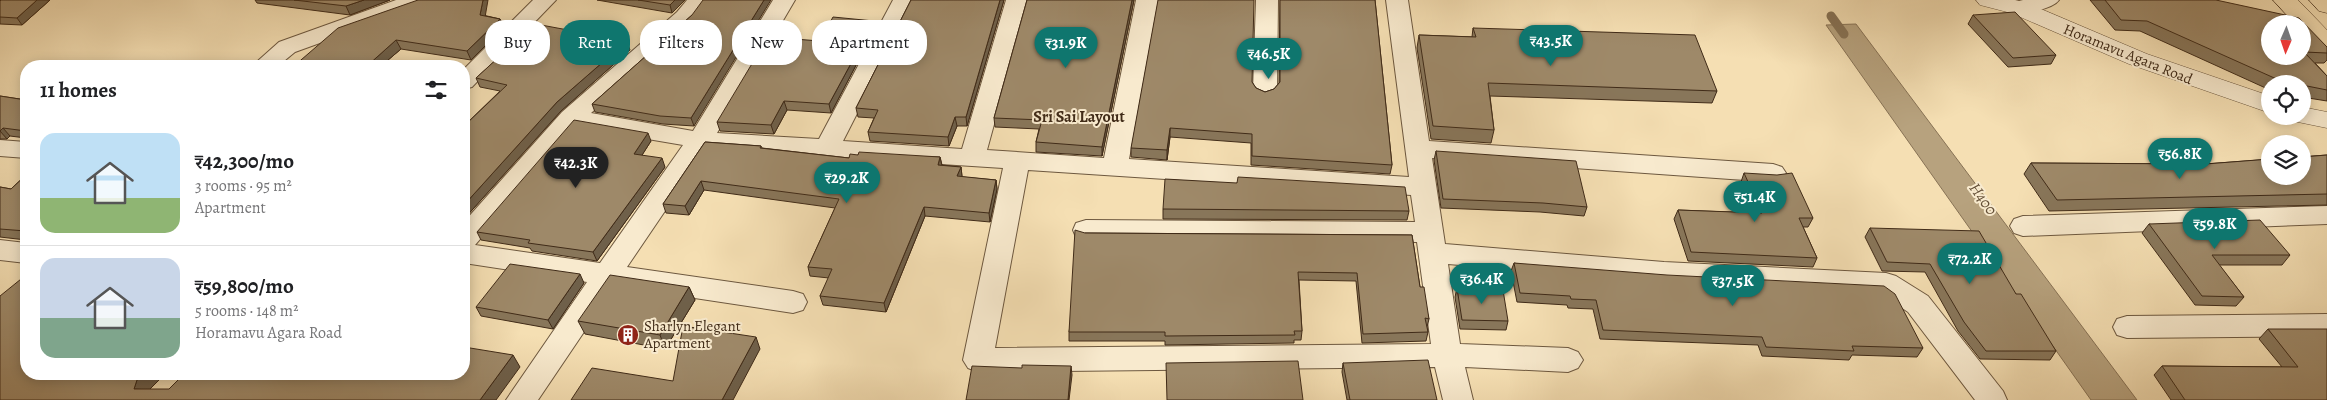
<!DOCTYPE html>
<meta charset="utf-8">
<style>
:root{--surface:#fff;--page:#f6f6f6;--text:#202124;--muted:#757577;--line:#e0e0e0;--accent:#0f766e}
body{margin:0;font-family:Alegreya,serif;background:var(--page);color:var(--text);height:100vh;display:flex;flex-direction:column;font-size:19px;white-space:nowrap}
*{box-sizing:border-box;margin:0}
p{font-size:16px;color:var(--muted)}
.icon{flex:none;width:28px;height:28px;fill:none;stroke:currentColor;stroke-width:2;stroke-linecap:round;stroke-linejoin:round}
.map{position:relative;flex:1;overflow:hidden}
.sheet{position:absolute;left:20px;top:60px;width:450px;height:320px;display:flex;flex-direction:column;background:var(--surface);border-radius:20px;box-shadow:0 2px 12px #0003}
.sheet>*{flex:none}
.hud{position:absolute;left:485px;top:20px;width:475px;height:45px;display:flex;gap:10px}
.needle{width:32px;rotate:182deg}
.controls{position:absolute;left:2261px;top:15px;display:grid;gap:10px}
.controls a{display:grid;place-items:center;width:50px;height:50px;border-radius:50%;background:var(--surface);box-shadow:0 2px 12px #0003;font-size:25px}
.price{position:absolute;translate:-50% -42px;padding:0 11px;border-radius:18px;background:var(--accent);color:#fff;font-size:16px;line-height:32px;filter:drop-shadow(0 1px 2px #0008)}
.price::after{content:'';position:absolute;left:50%;top:30px;width:15px;height:11px;margin-left:-8px;background:inherit;clip-path:polygon(0 0,100% 0,50% 100%)}
.price.selected{background:#222;color:#fff}
ul{padding:0;list-style:none}
li{display:flex;align-items:center;gap:15px;height:125px;padding:0 20px}
li+li{border-top:1px solid var(--line)}
li span{display:grid;place-items:center;flex:none;width:140px;height:100px;border-radius:15px;color:#555}
li>.icon{margin-inline-start:auto}
span .icon{width:60px;height:60px;fill:#fffc;stroke-width:1}
li b{font-size:21px}
h2{display:flex;justify-content:space-between;align-items:center;height:60px;padding:0 20px;font-size:21px}
.tag{padding:0 18px;border-radius:20px;background:var(--surface);box-shadow:0 2px 12px #0003;font-size:18px;line-height:45px}
.tag.selected{background:var(--accent);color:#fff}
.map>svg:first-child{display:block}
.water{fill:#b7a27e;stroke:#877255}
.lines{fill:none;stroke-linecap:round;stroke-linejoin:round}
.stream{stroke:#877255;stroke-width:9}
.minor-casing{stroke:#6d583f;stroke-width:2}
.tertiary-casing{stroke:#6d583f;stroke-width:1}
.primary-casing{stroke:#402b18;stroke-width:1}
.minor{fill:#f8eace;fill-rule:evenodd}
.tertiary{fill:#f8eace;fill-rule:evenodd}
.primary{fill:#f5dfb3;fill-rule:evenodd}
.wall{fill:#88765a;stroke:#402b18}
.shaded-wall{fill:#6f604a;stroke:#402b18}
.building{fill:#9e8969;stroke:#402b18;fill-rule:evenodd}
.labels{text-anchor:middle;dominant-baseline:central;stroke-width:4;stroke-linejoin:round;paint-order:stroke}
.street-label{font-size:15px;fill:#402b18;stroke:#f8eace}
.poi-label{font-size:15px;fill:#402b18;stroke:#f8eace;text-anchor:start}
.neighbourhood-label{font-size:16px;font-weight:bold;fill:#402b18;stroke:#f8eace}
.water-label{font-size:16px;font-style:italic;fill:#644f37;stroke:#f8eace}
</style>
<div class="map">
<svg width="2327" height="400" viewBox="0 0 2327 400">
<rect width="100%" height="100%" fill="#f5dfb3"/>
<filter id="stains"><feTurbulence type="fractalNoise" baseFrequency=".004" numOctaves="4"/><feColorMatrix values="0 0 0 0 .2 0 0 0 0 .09 0 0 0 0 .02 0 0 0 .5 -.17"/></filter>
<radialGradient id="worn" r=".72"><stop offset=".6" stop-color="#630" stop-opacity="0"/><stop offset="1" stop-color="#630" stop-opacity=".3"/></radialGradient>
<path class="water" d="M1856 24 2137 400H2091L1826 25Z"/>
<g class="lines">
<path class="stream" d="M1831 16 1844 34"/>
<g class="minor-casing">
<path id="minor" d="M396 0H428L425 5 295 52 278 66H252L279 42Z
M533 0H556L472 87 464 89V69Z
M687 0H710L693 22 591 113 693 131 773 0H795L717 133 819 139 893 0H915L843 141 962 149 1006 0H1028L987 150 1104 158 1136 0H1158L1129 159 1409 177 1386 0H1408L1429 141 1773 164 1782 167 1786 173 1782 179 1773 182 1432 158 1445 244 1664 262 1886 273 1896 276 1928 296 2003 391 2007 400H1975L1908 312 1880 293 1664 282 1448 264 1460 344 1568 348 1578 352 1583 360 1578 368 1568 372 1465 367 1473 400H1443L1435 367 978 372 968 368 963 360 1003 168 707 149 627 267 793 291 803 294 807 302 803 310 793 313 615 286 538 400H506L587 282 464 263V222L562 112 677 12ZM577 127 683 145 600 263 475 245ZM1028 170 1411 195 1415 222 1086 220 1076 223 1073 230 1076 237 1086 240 1417 242 1431 344 995 348Z
M1256 0H1278L1277 91 1273 96 1265 99 1257 96 1253 91Z
M2023 0H2059C2053 9 2022 15 2011 13L2008 8 2011 3Z
M0 140 26 142V158L0 156Z
M2327 206V224L2023 236 2014 233 2010 226 2014 219 2023 216Z
M0 240 26 243V263L0 260Z
M2327 314V336L2127 338 2117 335 2113 327 2117 319 2127 316Z"/>
</g>
<g class="tertiary-casing">
<path id="tertiary" d="M1976 0H2015L2027 3 2147 54 2270 96V113L2129 64 2011 13 1980 5Z
M2302 107 2327 112V128L2293 121 2290 116H2302Z"/>
</g>
<g class="primary-casing">
<path id="primary" d="M2273 0H2298L2327 30V51L2318 49 2302 32V24H2295Z
M2309 0H2327V13L2319 11Z"/>
</g>
<use href="#minor" class="minor"/>
<use href="#tertiary" class="tertiary"/>
<use href="#primary" class="primary"/>
</g>
<path class="wall" d="M50 0 22 25 0 24V1Z
M255 0H390L350 15 257 3Z
M418 0 500 19 504 27 471 60 401 49 381 66Z
M597 0H685L672 13Z
M911 0H1004L967 126H957L949 146 870 141 868 132 874 118 858 117 856 108Z
M1027 0H1134L1102 156 1036 152V142L1039 129 995 127 994 118Z
M1280 0H1375L1392 165 1390 174 1251 165V143L1170 137 1167 160 1131 157V148L1252 82 1256 88 1265 92 1274 89 1279 83Z
M2090 0H2216L2327 47V60L2324 63H2315L2327 76V101L2302 97V84H2270V90L2140 31 2115 30Z
M692 15 694 126 663 124 595 112 592 104Z
M1973 15 2056 55 2051 64 2008 67 1968 24Z
M874 21 875 29 831 113 787 110 774 134 720 131 717 122 820 41Z
M1473 28 1717 91 1712 103 1490 96 1494 130 1491 143 1431 139 1417 48 1419 35 1472 37Z
M630 50 561 111 464 219V126L500 91 480 87 476 78 496 60 493 55Z
M0 96 26 100V138L10 136 7 139H0Z
M651 141 642 155 665 167 597 261 532 251 530 248 481 240 477 232Z
M705 142 761 146 762 148 849 158 858 155 940 157 942 165 961 167 962 177 996 180 997 189 990 222 925 216 886 312 823 305 820 296 829 278 810 276 808 267 835 208 704 190 689 215 666 213 663 204Z
M1436 151 1587 207 1584 216 1540 212 1441 208 1434 160Z
M2327 155V205L2049 211 2024 174 2031 163 2205 164Z
M1744 173 1813 218 1808 227H1803L1817 258 1813 267 1688 261 1674 219 1678 210 1754 213 1741 182Z
M26 175V240L0 237V187L11 189Z
M1237 183 1409 211 1407 220 1163 219V209Z
M2149 224 2290 255 2282 265H2219L2244 297 2236 306 2195 305 2142 233Z
M1870 228 2016 294 2056 351 2050 360 1980 359 1958 331 1925 272 1882 271 1865 237Z
M1085 233 1412 235 1420 287 1429 319 1427 327 1428 332 1426 341 1362 343 1356 281 1299 280 1302 331 1301 340H1294V343L1165 345V341H1069V332Z
M1514 263 1923 348 1917 357 1852 355 1849 360 1762 356 1758 345 1600 339 1593 309 1568 308 1567 305 1517 302 1511 271Z
M584 283 553 329 481 316 476 307Z
M689 287 695 300 665 349 585 334 578 321Z
M1457 288 1508 321 1506 330 1460 329 1455 297Z
M2268 329 2327 400H2171L2154 375 2162 366 2282 367 2259 339Z
M1343 363 1437 400H1347L1342 372Z"/>
<path class="shaded-wall" d="M37 0H50L22 25 17 18Z
M364 0H390L350 15 346 6Z
M483 0H488L484 23 480 15Z
M675 0H685L672 13 670 5Z
M764 0H771L694 126 691 118Z
M1000 0H1004L967 126 966 117Z
M1132 0H1134L1102 156V147Z
M500 19 504 27 471 60 467 51Z
M874 21 875 29 831 113 829 104Z
M396 40 401 49 381 66H367Z
M627 41 630 50 561 111 464 219V205L557 102Z
M784 101 787 110 774 134 771 125Z
M955 117 957 126 949 146 948 137Z
M3 128 10 136 7 139 0 131Z
M1170 128V137L1167 160V150Z
M648 133 651 141 637 163 634 154Z
M940 157 942 166 938 165Z
M662 158 665 167 597 261 593 252Z
M961 167 962 176 959 185 957 176Z
M996 180 997 189 990 222 989 213Z
M701 181 704 190 689 215 685 206Z
M924 207 925 216 886 312 884 303Z
M580 274 584 283 553 329 548 320Z
M689 287 695 300 665 349 660 335Z
M756 337 760 349 733 400H722Z
M513 355 520 367 496 400H480Z
M1071 366 1072 375 1069 400H1068Z
M141 374H165L149 390 134 389 138 377Z"/>
<path class="building" d="M1 0H37L17 18 0 17V1Z
M294 0H364L346 6Z
M418 0H483L480 15 500 19 467 51 396 40 367 66H294L338 28Z
M638 0H675L670 5Z
M703 0H764L691 118 660 116 592 104 692 15Z
M911 0H1000L966 117H955L948 137 868 132 878 110 856 108Z
M1027 0H1132L1102 147 1036 142 1042 120 994 118Z
M1158 0H1254L1252 82 1256 88 1265 92 1274 89 1280 82V0H1375L1392 165 1252 156V134L1170 128 1167 150 1131 148Z
M2105 0H2216L2299 18 2327 47V53L2304 52 2327 76V90L2302 85V84H2294L2281 81 2147 21 2121 20ZM2270 24H2302V56H2270Z
M2015 12 2056 55 2013 58 1973 15Z
M833 17 874 21 829 104 784 101 771 125 717 122 768 37 820 41Z
M525 22 627 41 557 102 464 205V155L466 152H464V126L507 85 476 78 500 56 493 55Z
M1473 28 1695 35 1717 91 1488 83 1494 130 1433 126 1419 35 1476 37Z
M0 96 26 100V131L3 128 0 131Z
M574 120 648 133 634 154 662 158 593 252 528 243 530 240 477 232Z
M705 142 761 146 760 148 849 158 850 154 858 155 859 152 940 157 938 165 961 167 957 176 996 180 989 213 924 207 884 303 820 296 832 269 808 267 839 199 701 181 685 206 663 204Z
M1436 151 1576 161 1587 207 1543 203 1443 199Z
M2327 155V194L2057 200 2031 163 2205 164 2270 159V176H2302V157Z
M1744 173 1777 175 1792 173 1813 218H1799L1817 258 1691 252 1678 210 1762 213Z
M26 175V231L0 229V187L11 189Z
M1238 177 1405 187 1409 211 1163 209 1165 179 1237 183Z
M2260 220 2290 255H2212L2244 297 2202 296 2149 224Z
M1870 228 1979 231 2016 294H2021L2056 351H1986L1964 322 1930 264 1887 262Z
M1075 230 1085 233 1412 235 1420 287H1424L1429 319 1425 318 1428 332 1363 334 1357 273 1298 272 1302 331H1294L1295 335 1165 336V332H1069Z
M1514 263 1667 275 1884 286 1895 294 1923 348 1852 346 1854 351 1766 347 1762 337 1603 330 1596 300 1571 299 1570 296 1520 293Z
M510 264 580 274 548 320 476 307Z
M26 275V374H141L138 377 134 389H169L184 374H464V347L513 355 480 400H0V296Z
M610 275 689 287 660 335 578 321Z
M1457 288 1503 290 1508 321 1462 320Z
M683 326 756 337 722 400H571L592 368 673 381Z
M2268 329H2327V400H2185L2162 366 2298 367Z
M1428 360 1437 400H1350L1343 363Z
M1298 361 1303 400H1167L1166 363Z
M1022 365 1071 366 1068 400H966L972 366 1022 368Z"/>
<defs>
<g id="building-disc" transform="scale(1.125)"><circle r="9.5" fill="#8f2418" stroke="#f8eace"/><path d="M-4-6H4V6H1V3H-1V6H-4ZM-2.5-4.3h1.7v1.8h-1.7ZM.8-4.3h1.7v1.8H.8ZM-2.5-1h1.7V.8h-1.7ZM.8-1h1.7V.8H.8Z" fill="#fff"/></g>
</defs>
<g fill-rule="evenodd">
<use href="#building-disc" x="628" y="335"/>
</g>
<g class="labels">
<g class="street-label">
<text transform="translate(2128 54) rotate(22)">Horamavu Agara Road</text>
</g>
<g class="poi-label">
<text x="644" y="326">Sharlyn Elegant<tspan x="644" dy="17">Apartment</tspan></text>
</g>
<g class="neighbourhood-label">
<text x="1079" y="117">Sri Sai Layout</text>
</g>
<g class="water-label">
<text transform="translate(1983 199) rotate(54)">H400</text>
</g>
</g>
<rect width="100%" height="100%" filter="url(#stains)"/>
<rect width="100%" height="100%" fill="url(#worn)"/>
</svg>
<div class="controls">
<a><svg class="needle" viewBox="-14 -14 28 28"><path d="M0-13l5 13h-10z" fill="#e53935"/><path d="M0 13l5-13h-10z" fill="#757577"/></svg></a>
<a><svg class="icon" aria-label="locate" viewBox="0 0 24 24"><circle cx="12" cy="12" r="6"/><path d="M12 2v4M12 18v4M2 12h4M18 12h4"/></svg></a>
<a><svg class="icon" aria-label="layers" viewBox="0 0 24 24"><path d="M12 4l9 5-9 5-9-5zM3 14l9 5 9-5"/></svg></a>
</div>
<b class="price" style="left:1551px;top:67px">₹43.5K</b>
<b class="price" style="left:1066px;top:69px">₹31.9K</b>
<b class="price" style="left:1269px;top:80px">₹46.5K</b>
<b class="price" style="left:2180px;top:180px">₹56.8K</b>
<b class="price selected" style="left:576px;top:189px">₹42.3K</b>
<b class="price" style="left:847px;top:204px">₹29.2K</b>
<b class="price" style="left:1755px;top:223px">₹51.4K</b>
<b class="price" style="left:2215px;top:250px">₹59.8K</b>
<b class="price" style="left:1970px;top:285px">₹72.2K</b>
<b class="price" style="left:1482px;top:305px">₹36.4K</b>
<b class="price" style="left:1733px;top:307px">₹37.5K</b>
<div class="hud">
<a class="tag">Buy</a>
<a class="tag selected">Rent</a>
<a class="tag">Filters</a>
<a class="tag">New</a>
<a class="tag">Apartment</a>
</div>
<section class="sheet">
<h2>11 homes<svg class="icon" aria-label="filters" viewBox="0 0 24 24"><path d="M4 7h16M4 17h16"/><circle cx="9" cy="7" r="2"/><circle cx="15" cy="17" r="2"/></svg></h2>
<ul>
<li><span style="background:linear-gradient(#bfe0f5 65%,#8fb573 0)"><svg class="icon" aria-label="home" viewBox="0 0 24 24"><path d="M3 11l9-7 9 7M6 9v11h12V9"/></svg></span><div><b>₹42,300/mo</b><p>3 rooms · 95 m²</p><p>Apartment</p></div></li>
<li><span style="background:linear-gradient(#c9d6e8 60%,#7fa58c 0)"><svg class="icon" aria-label="home" viewBox="0 0 24 24"><path d="M3 11l9-7 9 7M6 9v11h12V9"/></svg></span><div><b>₹59,800/mo</b><p>5 rooms · 148 m²</p><p>Horamavu Agara Road</p></div></li>
</ul>
</section>
</div>
